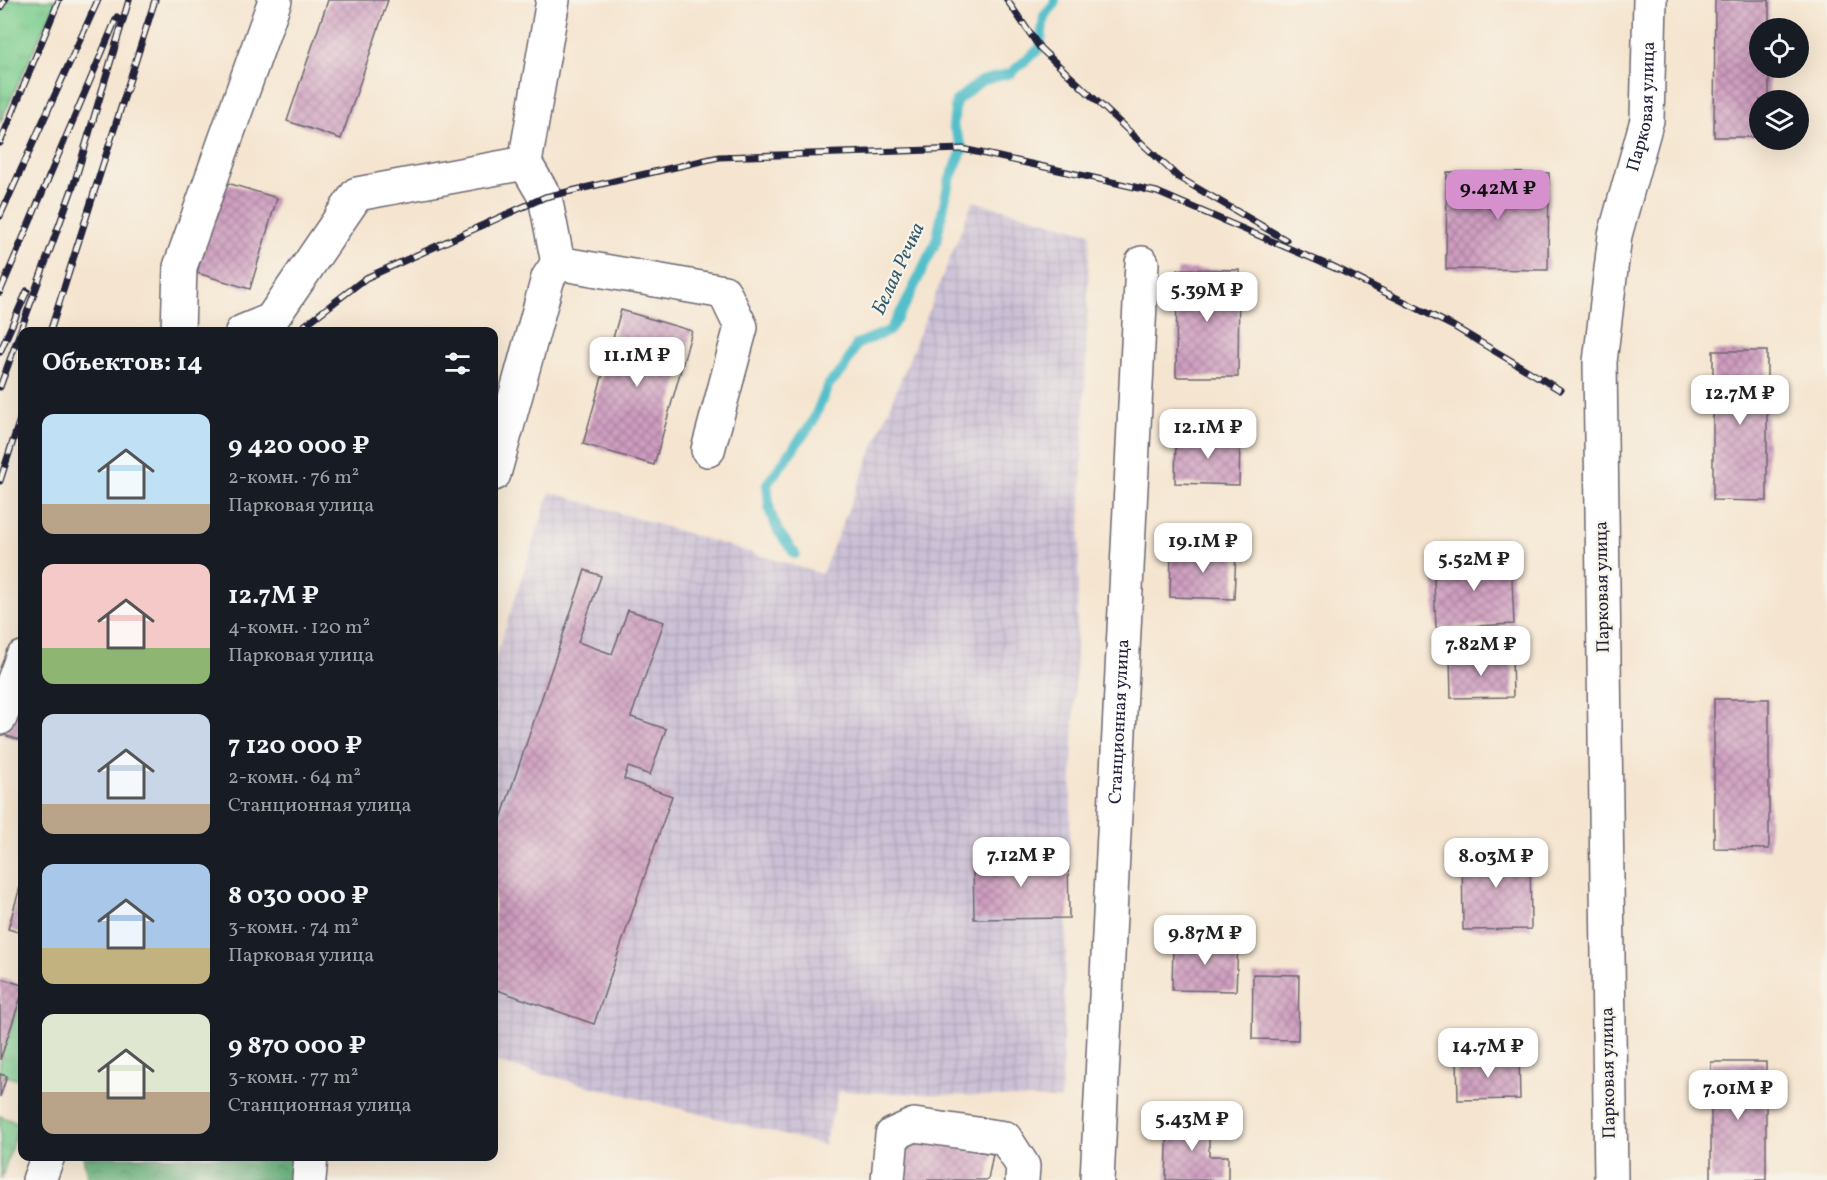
<!DOCTYPE html>
<html lang="ru">
<meta charset="utf-8">
<style>
:root{--surface:#171b24;--page:#242831;--text:#f1f3f6;--muted:#9ea1a6;--accent:#d690ce}
body{margin:0;font-family:Vollkorn,serif;background:var(--page);color:var(--text);height:100vh;display:flex;flex-direction:column;font-size:22px;white-space:nowrap}
*{box-sizing:border-box;margin:0}
p{font-size:20px;color:var(--muted)}
.icon{flex:none;width:33px;height:33px;fill:none;stroke:currentColor;stroke-width:2;stroke-linecap:round;stroke-linejoin:round}
.map{position:relative;flex:1;overflow:hidden}
.details{position:absolute;left:18px;top:327px;width:480px;height:834px;display:flex;flex-direction:column;background:var(--surface);border-radius:12px;box-shadow:0 6px 24px #0002}
.details>*{flex:none}
.fabs{position:absolute;left:1749px;top:18px;display:grid;gap:12px}
.fabs a{display:grid;place-items:center;width:60px;height:60px;border-radius:50%;background:var(--surface);box-shadow:0 6px 24px #0002;font-size:30px}
.price{position:absolute;translate:-50% -51px;padding:0 14px;border-radius:12px;background:#fff;color:#222;font-size:20px;line-height:39px;filter:drop-shadow(0 2px 3px #0008)}
.price::after{content:'';position:absolute;left:50%;top:36px;width:18px;height:14px;margin-left:-9px;background:inherit;clip-path:polygon(0 0,100% 0,50% 100%)}
.price.selected{background:var(--accent);color:#111}
ul{padding:0;list-style:none}
li{display:flex;align-items:center;gap:18px;height:150px;padding:0 24px}
li span{display:grid;place-items:center;flex:none;width:168px;height:120px;border-radius:12px;color:#555}
li>.icon{margin-inline-start:auto}
span .icon{width:72px;height:72px;fill:#fffc;stroke-width:1}
li b{font-size:26px}
h2{display:flex;justify-content:space-between;align-items:center;height:72px;padding:0 24px;font-size:26px}
.map>svg:first-child{display:block}
.industrial{fill:url(#industrial-grid)}
.grass{fill:url(#grass-tufts);stroke:#507865;stroke-width:1.5}
.forest{fill:url(#forest-crowns);stroke:#446a5a;stroke-width:1.5}
.lines{fill:none;stroke-linecap:round;stroke-linejoin:round}
.stream{stroke:#52bfca;stroke-width:10}
.building{fill:url(#building-cross-hatch)}
.minor-casing{stroke:#6c666f;stroke-width:36}
.minor{stroke:#fff;stroke-width:33}
.rail-casing{stroke:#22223b;stroke-width:7}
.rail{stroke:#f7f3e8;stroke-width:4.5;stroke-dasharray:14;stroke-linecap:butt}
.labels{text-anchor:middle;dominant-baseline:central;stroke-width:4.5;stroke-linejoin:round;paint-order:stroke}
.street-label{font-size:18px;fill:#22223b;stroke:#f7f3e8}
.water-label{font-size:20px;font-style:italic;fill:#33596d;stroke:#f7f3e8}
</style>
<div class="map">
<svg width="1827" height="1180" viewBox="0 0 1827 1180">
<defs>
<pattern id="industrial-grid" width="8" height="8" patternUnits="userSpaceOnUse" patternTransform="scale(1.5)"><rect width="8" height="8" fill="#cbbfd5"/><path d="M0 4h8M4 0v8" fill="none" stroke="#aea4b8"/></pattern>
<pattern id="grass-tufts" width="24" height="20" patternUnits="userSpaceOnUse" patternTransform="scale(1.5)"><rect width="24" height="20" fill="#7dce8f"/><path d="M3 7l-1-3M5 7V3M7 7l1-3M15 17l-1-3M17 17v-4M19 17l1-3" fill="none" stroke="#6cb17c"/></pattern>
<pattern id="forest-crowns" width="20" height="18" patternUnits="userSpaceOnUse" patternTransform="scale(1.5)"><rect width="20" height="18" fill="#66b17a"/><path d="M2 6a3 3 0 1 1 6 0M12 15a3 3 0 1 1 6 0" fill="none" stroke="#549065"/></pattern>
<pattern id="building-cross-hatch" width="8" height="8" patternUnits="userSpaceOnUse" patternTransform="scale(1.5)"><rect width="8" height="8" fill="#ce9cbf"/><path d="M0 0l8 8M0 8l8-8" fill="none" stroke="#a77f9c"/></pattern>
</defs>
<rect width="100%" height="100%" fill="#f7f3e8"/>
<filter id="ink" filterUnits="userSpaceOnUse"><feTurbulence type="fractalNoise" baseFrequency=".0167" numOctaves="2"/><feDisplacementMap in="SourceGraphic" scale="12" xChannelSelector="R" yChannelSelector="G"/><feConvolveMatrix kernelMatrix="1 2 1 2 8 2 1 2 1" color-interpolation-filters="sRGB"/></filter>
<filter id="wash" filterUnits="userSpaceOnUse"><feTurbulence type="fractalNoise" baseFrequency=".008" numOctaves="4" result="noise"/><feDisplacementMap in="SourceGraphic" scale="24" xChannelSelector="R" yChannelSelector="G"/><feGaussianBlur stdDeviation="1.35" result="paint"/><feColorMatrix in="noise" values="0 0 0 0 0 0 0 0 0 0 0 0 0 0 0 0 0 1.4 0 .05"/><feComposite in="paint" operator="in"/></filter>
<g filter="url(#wash)">
<rect width="100%" height="100%" fill="#f5e5d0"/>
<path class="industrial" d="M973 201 1090 233 1061 1099 839 1091 824 1145 494 1062V662L550 492 822 574Z"/>
<path class="grass" d="M0 0H57L0 123Z
M22 994V1081L0 1074V1062Z
M0 1116 15 1122 18 1127 1 1180Z"/>
<path class="forest" d="M83 1157H295L294 1168 290 1180H88Z"/>
<g class="lines">
<path class="stream" d="M795 554 778 531 770 512 767 484 812 423 829 384 843 370 857 344 889 331 904 307 936 242 949 181 963 149 953 126 956 101 981 81 1011 73 1040 48 1044 16 1054 5 1055 0"/>
</g>
<g id="blocks">
<path class="building" d="M328 0H388L341 139 287 121Z
M1715 0H1769V28H1760V68H1769V100H1760V137H1714Z
M1447 172 1549 173 1548 270 1446 269Z
M224 182 277 198 250 289 197 273Z
M1177 269 1239 270 1238 377H1176Z
M621 310 692 331 654 465 583 444Z
M1713 351H1767V501L1713 500Z
M1176 435 1240 437 1239 485 1175 483Z
M1171 549 1236 551 1234 599 1170 597Z
M1511 556 1514 624 1436 628 1433 560Z
M585 570 601 576 578 642 612 654 628 610 664 622 631 717 666 729 650 775 628 767 624 779 672 796 594 1024 494 989V839Z
M1450 656H1512L1513 697 1451 698Z
M22 683V741L4 735Z
M1714 699H1769V849L1714 848Z
M1530 848 1531 929 1463 930 1462 849Z
M1068 857 1069 918 974 919 973 858Z
M22 880V933L8 929Z
M1173 941 1238 943 1236 991 1172 990Z
M1253 974 1299 975 1298 1040 1252 1039Z
M0 978 22 985V994L0 1060Z
M1457 1058H1519L1520 1099 1458 1100Z
M1711 1062H1766V1180H1711Z
M0 1074 7 1076 0 1097Z
M1168 1117 1209 1118V1156H1228V1180H1166Z
M907 1139 993 1154 988 1180H900Z"/>
</g>
</g>
<g filter="url(#ink)">
<use href="#blocks" fill-opacity="0" stroke="#6c666f" stroke-width="1.5"/>
<g class="lines">
<g class="minor-casing">
<g id="minor">
<path d="M553 0 525 163 545 197 558 263 724 292 741 327 708 450"/>
<path d="M178 332 180 267 275 0"/>
<path d="M242 332 271 320 357 194 525 163"/>
<path d="M494 474 548 278 558 263"/>
<path d="M0 718 22 658"/>
<path d="M39 1180 48 1156"/>
<path d="M309 1180 311 1156"/>
<path d="M888 1180 892 1135 914 1125 1005 1138 1023 1166 1022 1180"/>
<path id="s1" d="M1097 1180 1142 263"/>
<path id="s2" d="M1611 1180 1600 362 1615 235 1647 120 1650 0"/>
</g>
</g>
<use href="#minor" class="minor"/>
<g class="rail-casing">
<path id="rail" d="M1007 0 1040 48 1178 177 1286 240
M0 8 5 0
M0 143 59 0
M0 216 98 0
M1330 265 1453 326 1560 390
M0 292 117 17
M50 332 155 0
M296 332 366 278 545 197 719 157 963 149 1157 192 1337 269
M0 352 27 291
M0 387 74 184 129 0
M0 481 22 413"/>
</g>
<use href="#rail" class="rail"/>
</g>
</g>
<g class="labels">
<g class="street-label">
<text stroke="none"><textPath href="#s2" startOffset="1078">Парковая улица</textPath></text>
<text transform="translate(1603 587) rotate(-91)">Парковая улица</text>
<text stroke="none"><textPath href="#s1" startOffset="459">Станционная улица</textPath></text>
<text transform="translate(1609 1073) rotate(-91)">Парковая улица</text>
</g>
<g class="water-label">
<text transform="translate(899 269) rotate(-65)">Белая Речка</text>
</g>
</g>
</svg>
<div class="fabs">
<a><svg class="icon" aria-label="locate" viewBox="0 0 24 24"><circle cx="12" cy="12" r="6"/><path d="M12 2v4M12 18v4M2 12h4M18 12h4"/></svg></a>
<a><svg class="icon" aria-label="layers" viewBox="0 0 24 24"><path d="M12 4l9 5-9 5-9-5zM3 14l9 5 9-5"/></svg></a>
</div>
<b class="price selected" style="left:1498px;top:221px">9.42M ₽</b>
<b class="price" style="left:1207px;top:323px">5.39M ₽</b>
<b class="price" style="left:637px;top:388px">11.1M ₽</b>
<b class="price" style="left:1740px;top:426px">12.7M ₽</b>
<b class="price" style="left:1208px;top:460px">12.1M ₽</b>
<b class="price" style="left:1203px;top:574px">19.1M ₽</b>
<b class="price" style="left:1474px;top:592px">5.52M ₽</b>
<b class="price" style="left:1481px;top:677px">7.82M ₽</b>
<b class="price" style="left:1021px;top:888px">7.12M ₽</b>
<b class="price" style="left:1496px;top:889px">8.03M ₽</b>
<b class="price" style="left:1205px;top:966px">9.87M ₽</b>
<b class="price" style="left:1488px;top:1079px">14.7M ₽</b>
<b class="price" style="left:1738px;top:1121px">7.01M ₽</b>
<b class="price" style="left:1192px;top:1152px">5.43M ₽</b>
<section class="details">
<h2>Объектов: 14<svg class="icon" aria-label="filters" viewBox="0 0 24 24"><path d="M4 7h16M4 17h16"/><circle cx="9" cy="7" r="2"/><circle cx="15" cy="17" r="2"/></svg></h2>
<ul>
<li><span style="background:linear-gradient(#bfe0f5 75%,#b9a48a 0)"><svg class="icon" aria-label="home" viewBox="0 0 24 24"><path d="M3 11l9-7 9 7M6 9v11h12V9"/></svg></span><div><b>9 420 000 ₽</b><p>2-комн. · 76 m²</p><p>Парковая улица</p></div></li>
<li><span style="background:linear-gradient(#f6c9c9 70%,#8fb573 0)"><svg class="icon" aria-label="home" viewBox="0 0 24 24"><path d="M3 11l9-7 9 7M6 9v11h12V9"/></svg></span><div><b>12.7M ₽</b><p>4-комн. · 120 m²</p><p>Парковая улица</p></div></li>
<li><span style="background:linear-gradient(#c9d6e8 75%,#b9a48a 0)"><svg class="icon" aria-label="home" viewBox="0 0 24 24"><path d="M3 11l9-7 9 7M6 9v11h12V9"/></svg></span><div><b>7 120 000 ₽</b><p>2-комн. · 64 m²</p><p>Станционная улица</p></div></li>
<li><span style="background:linear-gradient(#a9c7e8 70%,#c2b280 0)"><svg class="icon" aria-label="home" viewBox="0 0 24 24"><path d="M3 11l9-7 9 7M6 9v11h12V9"/></svg></span><div><b>8 030 000 ₽</b><p>3-комн. · 74 m²</p><p>Парковая улица</p></div></li>
<li><span style="background:linear-gradient(#dfe7d0 65%,#b9a48a 0)"><svg class="icon" aria-label="home" viewBox="0 0 24 24"><path d="M3 11l9-7 9 7M6 9v11h12V9"/></svg></span><div><b>9 870 000 ₽</b><p>3-комн. · 77 m²</p><p>Станционная улица</p></div></li>
</ul>
</section>
</div>
